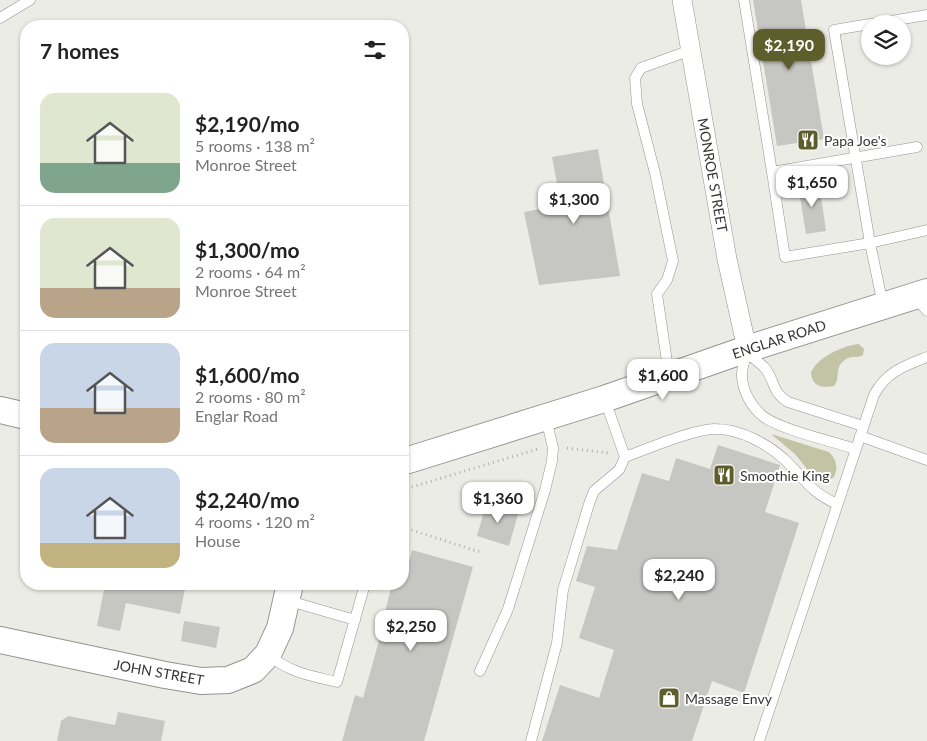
<!DOCTYPE html>
<meta charset="utf-8">
<style>
:root{--surface:#fff;--page:#f2f2f2;--text:#222;--muted:#767676;--line:#e0e0e0;--accent:#5d5e2b}
body{margin:0;font-family:Lato,sans-serif;background:var(--page);color:var(--text);height:100vh;display:flex;flex-direction:column;font-size:19px;white-space:nowrap}
*{box-sizing:border-box;margin:0}
p{font-size:16px;color:var(--muted)}
.icon{flex:none;width:28px;height:28px;fill:none;stroke:currentColor;stroke-width:2;stroke-linecap:round;stroke-linejoin:round}
.map{position:relative;flex:1;overflow:hidden}
.drawer{position:absolute;left:20px;top:20px;width:389px;height:570px;display:flex;flex-direction:column;background:var(--surface);border-radius:20px;box-shadow:0 1px 4px #0004}
.drawer>*{flex:none}
.buttons{position:absolute;left:861px;top:15px;display:grid;gap:10px}
.buttons a{display:grid;place-items:center;width:50px;height:50px;border-radius:50%;background:var(--surface);box-shadow:0 1px 4px #0004;font-size:25px}
.price{position:absolute;translate:-50% -42px;padding:0 11px;border-radius:10px;background:#fff;color:#222;font-size:16px;line-height:32px;filter:drop-shadow(0 1px 2px #0008)}
.price::after{content:'';position:absolute;left:50%;top:30px;width:15px;height:11px;margin-left:-8px;background:inherit;clip-path:polygon(0 0,100% 0,50% 100%)}
.price.selected{background:var(--accent);color:#fff}
ul{padding:0;list-style:none}
li{display:flex;align-items:center;gap:15px;height:125px;padding:0 20px}
li+li{border-top:1px solid var(--line)}
li span{display:grid;place-items:center;flex:none;width:140px;height:100px;border-radius:15px;color:#555}
li>.icon{margin-inline-start:auto}
span .icon{width:60px;height:60px;fill:#fffc;stroke-width:1}
li b{font-size:21px}
h2{display:flex;justify-content:space-between;align-items:center;height:60px;padding:0 20px;font-size:21px}
.map>svg:first-child{display:block}
.green{fill:#c3c4a6}
.building{fill:#c6c6c2}
.lines{fill:none;stroke-linecap:round;stroke-linejoin:round}
.lane-casing{stroke:#93948f;stroke-width:11}
.street-casing{stroke:#93948f;stroke-width:20}
.secondary-casing{stroke:#93948f;stroke-width:28}
.path{stroke:#b0b0ac;stroke-width:3;stroke-dasharray:1 4;stroke-linecap:butt}
.lane{stroke:#fff;stroke-width:10}
.street{stroke:#fff;stroke-width:19}
.secondary{stroke:#fff;stroke-width:26}
.labels{text-anchor:middle;dominant-baseline:central;stroke-width:4;stroke-linejoin:round;paint-order:stroke}
.poi-label{font-size:14px;fill:#363735;stroke:#fff;text-anchor:start}
.street-label{font-size:14px;fill:#363735;stroke:#fff}
</style>
<div class="map">
<svg width="927" height="741" viewBox="0 0 927 741">
<rect width="100%" height="100%" fill="#ecece7"/>
<path class="green" d="M859 344 864 349 863 355C858 358 853 356 848 358 832 367 842 376 834 386 823 388 812 387 811 373 816 358 844 345 859 344Z
M771 434 829 452C836 459 839 467 834 477L827 481 815 479 795 454Z"/>
<path class="building" d="M753 0H801L824 139 777 146Z
M598 149 620 276 539 285 524 212 561 205 552 157Z
M819 182 826 231 806 234 798 185Z
M718 445 780 465 765 512 799 523 744 693 712 681 692 741H542L560 685 599 698 614 650 579 638 595 587 576 581 587 546 617 550 642 473 669 481 676 458 710 469Z
M487 501 519 511 509 546 477 536Z
M412 550 473 567 424 741H342L355 695 363 698 387 612H385L392 584H402V560L409 562Z
M105 584H186L180 614 126 603 120 631 97 626Z
M184 621 220 627 216 648 181 641Z
M118 712 165 721 161 741H57L61 721 68 716 115 725Z"/>
<g class="lines">
<g class="lane-casing">
<path id="lane" d="M744 0 772 172
M0 18 30 0
M870 24 834 30 870 243 883 305
M873 24 927 15
M917 147 772 172 785 257 870 243 927 230
M916 298 927 311
M747 350C746 359 741 368 742 377 743 392 752 408 764 417 782 430 832 441 855 449
M747 350C751 358 758 361 764 367 775 379 771 392 788 402L863 426
M669 375 657 294 667 280 673 261 655 173 637 104 635 78 641 68 691 50
M860 436 927 460
M625 457C647 449 696 428 716 429 740 429 768 444 785 460 805 479 810 492 837 504
M286 600 355 620
M268 654C287 672 312 676 337 682L365 584
M480 671 508 609 545 490 552 461 553 448 546 418
M531 741 557 643 563 590 589 504 594 491 619 470 625 457 605 400
M759 741 874 395C886 372 904 366 927 357"/>
</g>
<g class="street-casing">
<path id="street" d="M682 0 727 259 747 349"/>
</g>
<g class="secondary-casing">
<path id="secondary" d="M0 410 26 416
M402 462 604 399 747 349 927 292
M0 640 165 675 201 681 228 680 253 670 268 654 280 628 290 584"/>
</g>
<path class="path" d="M567 448 608 453
M402 490 538 449
M402 527 483 553"/>
<use href="#lane" class="lane"/>
<use href="#street" class="street"/>
<use href="#secondary" class="secondary"/>
</g>
<defs>
<g id="restaurant-square" transform="scale(1.125)"><rect x="-9" y="-9" width="18" height="18" rx="4" fill="#5d5e2b" stroke="#fff"/><path d="M-5-6h1v4h1v-4h1v4h1v-4h1v5L-1.5 .5V6h-2V.5L-5-1ZM5-6V6H3V1.5H1.5Q1.5-4 5-6Z" fill="#fff"/></g>
<g id="shop-square" transform="scale(1.125)"><rect x="-9" y="-9" width="18" height="18" rx="4" fill="#5d5e2b" stroke="#fff"/><path d="M-5-2.5h2.3a2.7 3.5 0 0 1 5.4 0H5L5.5 6h-11ZM-1.5-2.5h3a1.5 2.3 0 0 0-3 0Z" fill="#fff"/></g>
</defs>
<g fill-rule="evenodd">
<use href="#restaurant-square" x="808" y="140"/>
<use href="#restaurant-square" x="724" y="475"/>
<use href="#shop-square" x="669" y="698"/>
</g>
<g class="labels">
<g class="poi-label">
<text x="824" y="140">Papa Joe's</text>
<text x="740" y="475">Smoothie King</text>
<text x="685" y="698">Massage Envy</text>
</g>
<g class="street-label">
<text transform="translate(713 175) rotate(80)">MONROE STREET</text>
<text transform="translate(779 339) rotate(-18)">ENGLAR ROAD</text>
<text transform="translate(159 672) rotate(10)">JOHN STREET</text>
</g>
</g>
</svg>
<div class="buttons">
<a><svg class="icon" aria-label="layers" viewBox="0 0 24 24"><path d="M12 4l9 5-9 5-9-5zM3 14l9 5 9-5"/></svg></a>
</div>
<b class="price selected" style="left:789px;top:71px">$2,190</b>
<b class="price" style="left:812px;top:208px">$1,650</b>
<b class="price" style="left:574px;top:225px">$1,300</b>
<b class="price" style="left:663px;top:401px">$1,600</b>
<b class="price" style="left:498px;top:524px">$1,360</b>
<b class="price" style="left:679px;top:601px">$2,240</b>
<b class="price" style="left:411px;top:652px">$2,250</b>
<section class="drawer">
<h2>7 homes<svg class="icon" aria-label="filters" viewBox="0 0 24 24"><path d="M4 7h16M4 17h16"/><circle cx="9" cy="7" r="2"/><circle cx="15" cy="17" r="2"/></svg></h2>
<ul>
<li><span style="background:linear-gradient(#dfe7d0 70%,#7fa58c 0)"><svg class="icon" aria-label="home" viewBox="0 0 24 24"><path d="M3 11l9-7 9 7M6 9v11h12V9"/></svg></span><div><b>$2,190/mo</b><p>5 rooms · 138 m²</p><p>Monroe Street</p></div></li>
<li><span style="background:linear-gradient(#dfe7d0 70%,#b9a48a 0)"><svg class="icon" aria-label="home" viewBox="0 0 24 24"><path d="M3 11l9-7 9 7M6 9v11h12V9"/></svg></span><div><b>$1,300/mo</b><p>2 rooms · 64 m²</p><p>Monroe Street</p></div></li>
<li><span style="background:linear-gradient(#c9d6e8 65%,#b9a48a 0)"><svg class="icon" aria-label="home" viewBox="0 0 24 24"><path d="M3 11l9-7 9 7M6 9v11h12V9"/></svg></span><div><b>$1,600/mo</b><p>2 rooms · 80 m²</p><p>Englar Road</p></div></li>
<li><span style="background:linear-gradient(#c9d6e8 75%,#c2b280 0)"><svg class="icon" aria-label="home" viewBox="0 0 24 24"><path d="M3 11l9-7 9 7M6 9v11h12V9"/></svg></span><div><b>$2,240/mo</b><p>4 rooms · 120 m²</p><p>House</p></div></li>
</ul>
</section>
</div>
